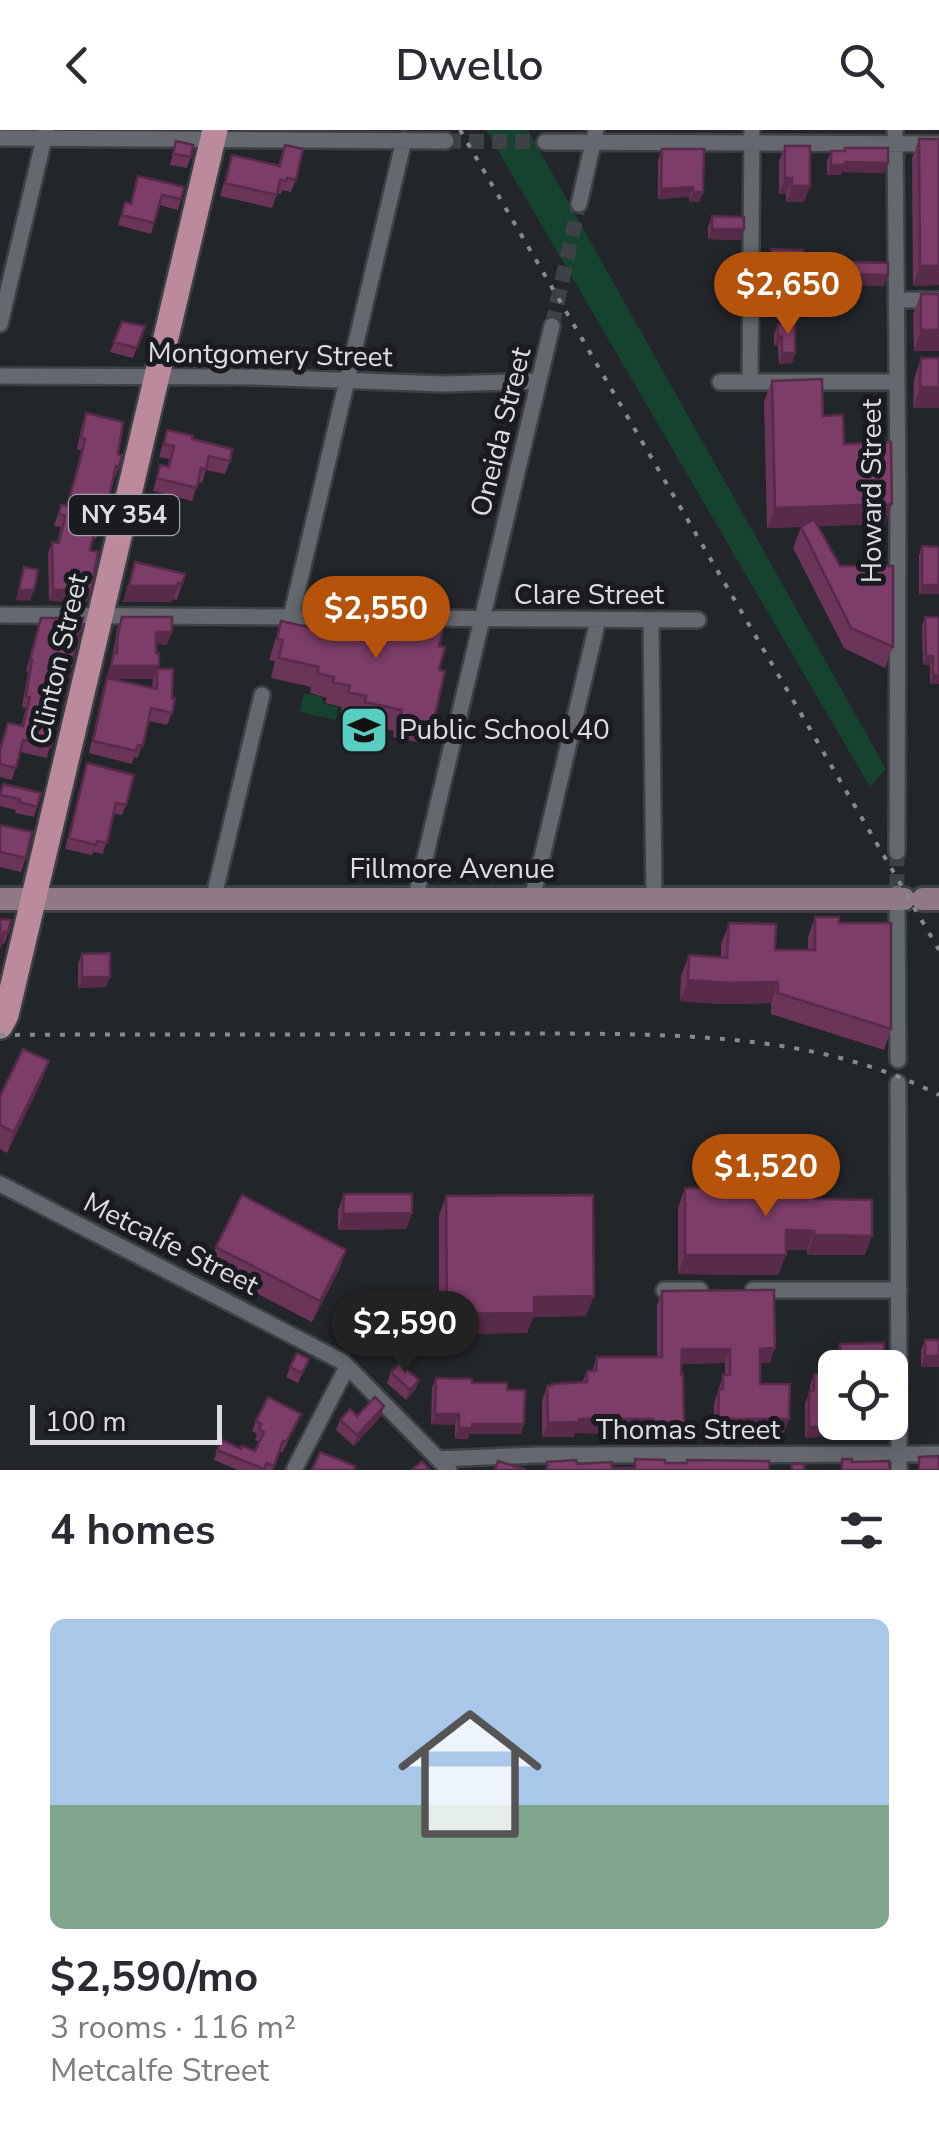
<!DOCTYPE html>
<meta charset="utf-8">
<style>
:root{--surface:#fff;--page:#f7f7f7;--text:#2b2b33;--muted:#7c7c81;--line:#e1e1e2;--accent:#b45309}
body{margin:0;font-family:"Nunito Sans",sans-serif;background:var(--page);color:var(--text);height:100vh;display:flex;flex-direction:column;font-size:38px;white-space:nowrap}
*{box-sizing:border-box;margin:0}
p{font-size:32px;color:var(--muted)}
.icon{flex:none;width:55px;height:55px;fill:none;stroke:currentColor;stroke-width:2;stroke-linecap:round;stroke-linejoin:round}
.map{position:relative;height:1340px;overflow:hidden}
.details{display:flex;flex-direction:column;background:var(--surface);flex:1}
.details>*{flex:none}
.buttons{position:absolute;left:818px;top:1220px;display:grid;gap:20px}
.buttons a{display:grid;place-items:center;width:90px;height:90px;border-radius:15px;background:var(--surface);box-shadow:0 5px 25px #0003;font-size:50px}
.scale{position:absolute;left:30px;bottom:25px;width:192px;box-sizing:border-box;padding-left:10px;border:5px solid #dcdee1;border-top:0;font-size:28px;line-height:35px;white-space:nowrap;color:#dcdee1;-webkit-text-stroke:8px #191b20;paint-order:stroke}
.price{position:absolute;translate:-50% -85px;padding:0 22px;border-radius:35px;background:var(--accent);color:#fff;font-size:32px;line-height:65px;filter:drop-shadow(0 2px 5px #0008)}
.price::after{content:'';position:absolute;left:50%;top:60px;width:30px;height:22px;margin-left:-15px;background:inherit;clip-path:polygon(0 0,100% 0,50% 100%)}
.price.on{background:#222;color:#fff}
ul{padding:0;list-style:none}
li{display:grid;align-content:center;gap:20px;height:530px;padding:0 50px}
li+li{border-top:2px solid var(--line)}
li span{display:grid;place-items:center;height:310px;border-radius:15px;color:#555}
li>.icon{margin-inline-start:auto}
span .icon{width:180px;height:180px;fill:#fffc;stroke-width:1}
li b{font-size:42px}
h2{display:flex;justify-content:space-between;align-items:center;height:120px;padding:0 50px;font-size:42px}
header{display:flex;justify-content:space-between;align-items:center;height:130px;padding:0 50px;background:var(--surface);font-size:45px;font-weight:600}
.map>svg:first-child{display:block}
.green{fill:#15432f}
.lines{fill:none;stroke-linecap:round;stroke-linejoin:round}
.street-tunnel{stroke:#3e4145;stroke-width:15;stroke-dasharray:15 8;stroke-linecap:butt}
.street-casing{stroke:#3d4044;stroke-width:20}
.secondary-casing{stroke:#3d4044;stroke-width:28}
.primary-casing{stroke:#3d4044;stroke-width:30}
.street{stroke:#65686f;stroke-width:15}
.secondary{stroke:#907986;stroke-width:22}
.primary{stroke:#bb8a9d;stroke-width:25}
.rail{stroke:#86898d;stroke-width:4;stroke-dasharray:5 10;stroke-linecap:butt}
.wall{fill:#6b3459;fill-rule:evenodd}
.shaded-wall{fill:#572b49}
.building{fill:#7c3d68;stroke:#572b49;stroke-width:2.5}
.labels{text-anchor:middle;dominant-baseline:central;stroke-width:10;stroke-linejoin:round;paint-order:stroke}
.shield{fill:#191b20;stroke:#a2a4a7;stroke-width:2.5}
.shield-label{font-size:25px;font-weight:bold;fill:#dcdee1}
.street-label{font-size:28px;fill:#dcdee1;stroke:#191b20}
.poi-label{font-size:28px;fill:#dcdee1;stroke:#191b20;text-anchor:start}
</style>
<header><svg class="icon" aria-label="back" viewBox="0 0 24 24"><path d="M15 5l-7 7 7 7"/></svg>Dwello<svg class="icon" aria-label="search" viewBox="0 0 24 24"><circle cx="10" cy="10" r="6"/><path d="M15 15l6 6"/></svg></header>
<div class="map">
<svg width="939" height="1340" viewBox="0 0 939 1340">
<rect width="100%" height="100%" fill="#22252a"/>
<path class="green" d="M486 0H528L886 639 870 657Z
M304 563 322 567 324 574 338 577 336 590 300 582Z"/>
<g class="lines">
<path class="street-tunnel" d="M446 11 545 12
M552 196 579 74
M897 759V722"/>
<g class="street-casing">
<path id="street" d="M895 0 898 365 897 722
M0 8 446 11
M545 12 939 14
M579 74 596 0
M896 170H939
M0 194 46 0
M0 246 255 247 444 254 539 251
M720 252H896
M750 252 752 0
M0 485 698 490
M291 487 404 10
M651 490 654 769
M897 763 898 930
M532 769 598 490
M213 770 262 565
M415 770 552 196
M898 953 899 1340
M0 1054 343 1232 449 1340
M664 1160H700
M753 1160H899
M438 1329 536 1325 939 1324
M294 1340 347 1237"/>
</g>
<g class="secondary-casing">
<path id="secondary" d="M0 769H904
M923 769H939"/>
</g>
<g class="primary-casing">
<path id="primary" d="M0 896 6 885 215 0"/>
</g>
<use href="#street" class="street"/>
<use href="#secondary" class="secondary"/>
<use href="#primary" class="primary"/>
<path class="rail" d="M460 0 939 820
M0 905C134 904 268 905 402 904 473 904 543 903 614 904 725 906 838 913 939 965"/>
</g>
<path class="wall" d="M919 9H939V155L913 156 912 28Z
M176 11 191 27 187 38 170 35Z
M285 15 296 50 291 62 282 60 281 64 277 63 272 78 220 66 232 25 278 36Z
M785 16 810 56 804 72H786V64H779V31Z
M662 19 703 62 699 72H689V67L658 69V30Z
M831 21 888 33 884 43 842 42 841 45H827V31Z
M138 46 181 69 178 80 159 75 151 104 118 95 125 72 130 73Z
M712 86 740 110 708 109V97Z
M771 119 803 149 807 163 803 173H768V130Z
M843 132 884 156 839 155V142Z
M921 164 939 221H914L913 184Z
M122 192 145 196 133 228 110 222Z
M778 194 795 223 792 233 779 234 778 216H774V204Z
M921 228 939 278H913L914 249Z
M772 251 823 286 844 314 885 394 818 396 840 436 893 517 885 538 844 518 793 418 801 397 767 398 764 271Z
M86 283 118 324 119 337 115 348H113L109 367V381L104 392H101L96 409 93 408 90 420 91 460 87 472 49 471 48 423 52 412 57 413 61 397 54 396 61 375 66 376 76 342 81 320 77 319 82 294Z
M167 300 192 309 230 331 225 344 206 340 202 353 198 352 192 371 153 361 160 335 168 337 169 329 159 327Z
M922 416 939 464H919V426Z
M135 432 182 454 177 470 173 469 172 472H123Z
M122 487 167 515 156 514V523L159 536 158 539 172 583 167 595 148 591 138 628 134 627 132 634 89 623 103 560 112 529 117 499ZM111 549H153L152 558Z
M925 487 939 554H930V535H923L922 496Z
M41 488 75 518 47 628 20 622 12 650 0 647V619L8 593 21 596 26 578 22 577 28 542 26 541Z
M281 491 315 499 333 497 335 491 439 516V540L433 594 425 614 393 607 394 601 357 593 358 587 341 583 342 577 325 573 327 568 310 563 311 557 271 548 275 531 269 530Z
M87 633 126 675 122 685 114 684 103 724 94 722 92 725 65 719Z
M3 654 37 677 34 687 15 683 16 680 0 676V663Z
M0 695 26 728 21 742 0 737Z
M815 787 839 793 891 899 884 920 771 884V873L720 874 680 871 681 846 689 825 721 828V814L729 793 775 820H808V807Z
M0 789 8 803 4 814 1 813Z
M82 824 106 857 78 858V834Z
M49 931 41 952 7 1023 0 1019V966Z
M685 1058 815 1069 865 1125H807V1120H786V1125L778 1145 678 1144V1078Z
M344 1064 412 1083 406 1099 338 1100V1080Z
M446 1066 586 1186 533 1187 527 1203 439 1204V1086Z
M216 1117 346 1120 339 1140 312 1192 208 1138Z
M662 1161 770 1233H760V1254L789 1289 783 1304 727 1303 725 1308H713L714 1274 723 1245H725V1233L681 1234 684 1293 679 1307 647 1308V1304L575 1303 574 1307H542V1271L547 1256 582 1253 587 1241H592L597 1227H657V1175Z
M925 1210H939V1237H921V1220Z
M840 1214 885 1238H836V1224Z
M309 1229 298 1253 286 1247 290 1237Z
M391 1242 419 1250 415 1260 406 1270 387 1253Z
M814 1244H835V1274H823L819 1307 805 1308V1273L810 1262V1255Z
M436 1248 507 1260 524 1294 521 1304H469L468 1309H455V1295L431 1294 432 1258Z
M384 1276 381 1286 354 1316 336 1300 340 1290 357 1286Z
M256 1291 297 1294 282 1323 280 1321 273 1340H238L214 1330 217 1320 241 1319 255 1321 260 1312 255 1310 257 1304 252 1301Z"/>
<path class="shaded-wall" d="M845 32 888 33 884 43 842 42 841 45H827L831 35Z
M785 48H792L786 64H779Z
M792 56H810L804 72H786Z
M693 57 689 67 658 69 661 59Z
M693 62H703L699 72H689Z
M712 99H744L740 110 708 109Z
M920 136H939V155L913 156Z
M843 144 888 145 884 156 839 155Z
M771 162 807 163 803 173H768Z
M921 200H939V221H914Z
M778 206H782L778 216H774Z
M782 223H795L792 233 779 234Z
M920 257H939V278H913Z
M892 374 885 394 767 398 775 378Z
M922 455H939V464H919Z
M129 456H178L172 472H123Z
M19 460H34L30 471 15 470Z
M53 460H91L87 472 49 471Z
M156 502H172L167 515 151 514Z
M926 526H933L930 535H923Z
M111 536H159L153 549H106Z
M933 545H939V554H930Z
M82 847H110L106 857 78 858Z
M688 850 778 852 771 873 720 874 680 871Z
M49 931 41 952 7 1023 14 1002Z
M412 1083 406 1099 338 1100 343 1084Z
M786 1100 814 1101 807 1120H779Z
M814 1105 872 1106 865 1125H807Z
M346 1120 339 1140 312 1192 320 1171Z
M685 1125H786L778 1145 678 1144Z
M594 1166 586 1186 533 1187 527 1203 439 1204 447 1184 534 1167Z
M775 1218 770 1233H755L760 1219Z
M682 1219H730L725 1233 676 1234Z
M925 1226H939V1237H921Z
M419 1250 415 1260 406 1270 410 1260Z
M823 1264H835V1274H819Z
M384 1276 381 1286 354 1316 357 1305Z
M435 1284H459L455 1295 431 1294Z
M579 1289H653L647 1304 575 1303 574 1307H542L548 1293Z
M730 1289H789L783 1304 727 1303 725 1308H713L718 1293Z
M652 1293H684L679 1307 647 1308Z
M472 1294H524L521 1304H469L468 1309H455L459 1298Z
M809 1297H823L819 1307 805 1308Z"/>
<path class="building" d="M919 9H939V136H920Z
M176 11 193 15 191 27 173 24Z
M285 15 303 19 296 50 287 48 286 51 280 50 277 65 225 53 232 25 280 36Z
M785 16H810V56H792V48H785Z
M845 18H888V33L845 32V35H831V21H845Z
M662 19H704L703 62H693V57L661 59Z
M138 46 184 57 181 69 162 65 154 93 122 85 125 72 131 74Z
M712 86 744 87V99H712Z
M771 119 803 120V149H807V163L771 162Z
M843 132 888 133V145L843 144Z
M921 164H939V200H921Z
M122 192 145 196 137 218 114 212Z
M795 193V223H782V206H778V194Z
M921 228H939V257H920Z
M822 249 823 286 843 285 844 314 891 312 892 374 775 378 772 251Z
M86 283 123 292 118 324 122 325 119 337 116 336 109 367 112 368 109 381 104 380 100 397 96 396 90 420 98 422 91 460H53L52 412 59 413 65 386 59 384 61 375 67 376 80 331 85 309 81 308Z
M167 300 193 306 192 309 232 319 230 331 209 326 206 340 201 338 197 358 157 348 160 335 169 337 174 316 164 314Z
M814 389 840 436H893V517L851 498 801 397Z
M922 416 939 417V455H922Z
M135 432 185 444 182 454 178 453V456H129Z
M24 437 38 440 34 460H19Z
M122 487H172V502H156V523H159V536H111L114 523H117V509Z
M420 487 445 493 439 516 445 517 439 540 445 541 433 594 400 587 402 580 365 572 366 566 348 562 350 556 333 552 334 547 317 543 319 537 279 528 283 510 277 509 281 491 316 499 317 493 334 497 335 491 352 496 354 490 371 494 372 488 400 495 402 489 419 493Z
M925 487H939V545H933V526H926Z
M41 488H83L51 617 23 610 16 638 0 634V620L8 593 23 596 30 567 26 566 32 530H30Z
M157 539H173L172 568H175L172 583 151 578 143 616 138 615 136 621 93 611 107 548 157 559Z
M87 633 134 645 126 675 116 673 107 713 97 711 96 715 69 708Z
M3 654 41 663 37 677 19 672 20 669 0 665Z
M0 695 32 702 26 728 0 722Z
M815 787H839V793H891V899L778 863V852L728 853 688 850 689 825 727 828 729 793 776 794 775 820H815Z
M0 789 11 790 8 803 4 802 0 818Z
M110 823V847H82V824Z
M23 919 49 931 14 1002 0 995V966Z
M685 1058H815V1069L872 1070V1106L814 1105V1101L786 1100V1125H685Z
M344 1064H412V1083L343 1084Z
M242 1065 346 1120 320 1171 216 1117Z
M593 1065 594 1166 534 1167V1183L447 1184 446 1066Z
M774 1160 775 1218 760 1219V1254H790L789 1289H730V1294L718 1293 719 1259H723V1245H730V1219H682L681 1245 683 1244 684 1293H652L653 1289H579V1292L548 1293 547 1256H552V1254L587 1252V1241H596L597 1227H662V1161Z
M925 1210H939V1226H925Z
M884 1213 885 1238H840V1214Z
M297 1223 309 1229 302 1243 290 1237Z
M400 1233 419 1250 410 1260 391 1242Z
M814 1244H835V1264H823V1297H809V1262L814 1260Z
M436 1248 472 1249V1253H507V1260H525L524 1294H472V1298H459V1284H435Z
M268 1267 301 1284 286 1312 283 1311 274 1336 267 1333 264 1339 217 1320 222 1310 241 1319 242 1316 255 1321 264 1302 259 1299 261 1294 256 1291Z
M375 1267 384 1276 357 1305 340 1290 350 1279 357 1286Z
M320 1322 355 1336 354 1340H312Z
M939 1326V1340H919V1327Z
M635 1329 665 1330V1333H687V1330L769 1331V1340H547V1332L576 1330 577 1334 612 1332V1338H635Z
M842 1329H852V1332L889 1331 890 1340H842Z
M422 1331 430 1340H412Z
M498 1331 526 1340H495Z
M792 1334H804V1340H792Z"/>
<defs>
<g id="school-square" transform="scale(2.5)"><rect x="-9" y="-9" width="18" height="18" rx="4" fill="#57cec1" stroke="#191b20"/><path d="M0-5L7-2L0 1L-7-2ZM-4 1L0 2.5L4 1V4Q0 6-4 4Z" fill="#111"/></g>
</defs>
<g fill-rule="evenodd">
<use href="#school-square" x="364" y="600"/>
</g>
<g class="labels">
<rect class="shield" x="69" y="365" width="110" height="40" rx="8"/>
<g class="shield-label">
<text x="124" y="385">NY 354</text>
</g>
<g class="street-label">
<text transform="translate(270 225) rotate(1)">Montgomery Street</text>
<text transform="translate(501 302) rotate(-76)">Oneida Street</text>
<text transform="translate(872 361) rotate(-90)">Howard Street</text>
<text x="589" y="465">Clare Street</text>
<text transform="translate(59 529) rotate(-77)">Clinton Street</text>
<text x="452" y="739">Fillmore Avenue</text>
<text transform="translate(171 1114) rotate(27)">Metcalfe Street</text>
<text x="688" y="1300">Thomas Street</text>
</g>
<g class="poi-label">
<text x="399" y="600">Public School 40</text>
</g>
</g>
</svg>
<div class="buttons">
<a><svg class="icon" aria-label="locate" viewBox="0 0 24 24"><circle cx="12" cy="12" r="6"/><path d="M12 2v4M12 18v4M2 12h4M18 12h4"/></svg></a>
</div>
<div class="scale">100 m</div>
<b class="price" style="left:788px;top:207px">$2,650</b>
<b class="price" style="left:376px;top:531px">$2,550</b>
<b class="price" style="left:766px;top:1089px">$1,520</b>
<b class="price on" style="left:405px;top:1246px">$2,590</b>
</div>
<section class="details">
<h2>4 homes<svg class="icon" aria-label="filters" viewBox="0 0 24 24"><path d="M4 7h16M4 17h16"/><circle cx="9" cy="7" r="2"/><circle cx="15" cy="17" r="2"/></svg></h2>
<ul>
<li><span style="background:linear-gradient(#a9c7e8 60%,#7fa58c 0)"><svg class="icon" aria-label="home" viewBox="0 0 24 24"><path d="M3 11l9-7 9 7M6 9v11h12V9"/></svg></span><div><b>$2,590/mo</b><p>3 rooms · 116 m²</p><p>Metcalfe Street</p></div></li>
</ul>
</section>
